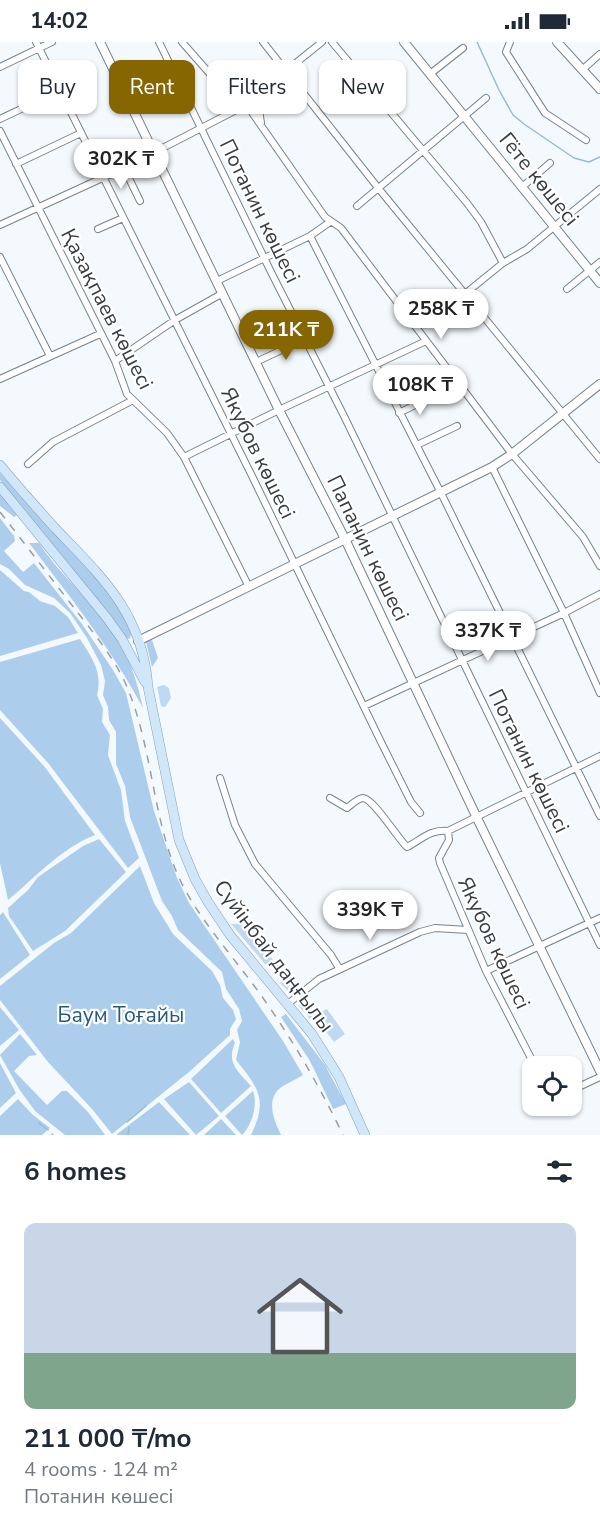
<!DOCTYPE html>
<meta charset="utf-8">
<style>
:root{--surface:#fff;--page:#f2f2f3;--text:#1f2937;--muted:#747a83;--accent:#856600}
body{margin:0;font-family:"Nunito Sans",sans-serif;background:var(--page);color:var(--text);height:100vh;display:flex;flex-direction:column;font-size:22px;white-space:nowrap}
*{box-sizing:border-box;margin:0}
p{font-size:20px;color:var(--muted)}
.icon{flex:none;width:33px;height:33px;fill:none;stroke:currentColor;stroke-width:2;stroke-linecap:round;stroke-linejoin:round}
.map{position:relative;height:1093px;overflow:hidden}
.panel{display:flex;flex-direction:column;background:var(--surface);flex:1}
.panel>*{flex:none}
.guide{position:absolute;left:18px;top:18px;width:564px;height:54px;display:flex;gap:12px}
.buttons{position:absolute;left:522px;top:1014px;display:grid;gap:12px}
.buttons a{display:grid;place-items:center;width:60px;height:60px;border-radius:12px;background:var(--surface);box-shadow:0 2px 4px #0004;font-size:30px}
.price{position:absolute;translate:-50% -51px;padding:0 14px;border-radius:21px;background:#fff;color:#222;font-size:20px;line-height:39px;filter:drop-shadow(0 2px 3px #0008)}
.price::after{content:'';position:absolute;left:50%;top:36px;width:18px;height:14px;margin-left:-9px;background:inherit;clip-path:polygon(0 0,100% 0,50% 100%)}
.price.selected{background:var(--accent);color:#fff}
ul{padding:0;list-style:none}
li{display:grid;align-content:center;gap:12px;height:318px;padding:0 24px}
li span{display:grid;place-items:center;height:186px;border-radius:12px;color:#555}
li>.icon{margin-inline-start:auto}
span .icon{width:108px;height:108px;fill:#fffc;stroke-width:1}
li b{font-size:26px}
h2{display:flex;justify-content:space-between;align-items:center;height:72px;padding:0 24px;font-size:26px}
.tag{padding:0 21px;border-radius:12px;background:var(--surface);box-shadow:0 2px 4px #0004;font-size:21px;line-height:54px}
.tag.selected{background:var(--accent);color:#fff}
.status{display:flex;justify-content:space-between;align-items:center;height:42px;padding:0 30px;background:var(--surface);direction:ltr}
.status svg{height:16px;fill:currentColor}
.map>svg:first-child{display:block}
.green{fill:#bed9f1}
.forest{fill:#acceec}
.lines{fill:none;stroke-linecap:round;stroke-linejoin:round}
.stream{stroke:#97bad7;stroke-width:1.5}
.street-casing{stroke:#77838d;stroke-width:8}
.secondary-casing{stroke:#77838d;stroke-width:10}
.primary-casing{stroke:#86a0b6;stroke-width:10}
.street{stroke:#fff;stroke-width:6}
.secondary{stroke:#fff;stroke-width:8}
.primary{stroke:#d0e6f9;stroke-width:9}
.rail{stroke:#999ea3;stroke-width:1.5;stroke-dasharray:8 8;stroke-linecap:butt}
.labels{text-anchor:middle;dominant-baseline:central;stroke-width:4.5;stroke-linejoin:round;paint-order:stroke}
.street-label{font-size:21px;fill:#383d42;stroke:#fff}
.park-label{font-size:21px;fill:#245980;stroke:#fff}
</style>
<div class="status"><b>14:02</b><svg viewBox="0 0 49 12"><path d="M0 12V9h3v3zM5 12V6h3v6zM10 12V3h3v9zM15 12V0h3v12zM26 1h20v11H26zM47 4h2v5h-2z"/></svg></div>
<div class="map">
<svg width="600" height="1093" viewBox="0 0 600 1093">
<rect width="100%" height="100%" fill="#f4f9fe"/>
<path class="green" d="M164 643 169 646 171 656 165 665 161 664 157 645Z
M231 882H241L247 888 300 949 293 954 280 941 283 938 270 922H265Z
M302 959 314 974 327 967 345 992 334 1000 314 974 310 977 298 963Z"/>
<path class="forest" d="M0 431 112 552 127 578 131 592 130 597 126 596 0 438Z
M0 451 17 473 14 475 0 464Z
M0 476 14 494 15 499 4 509 23 530 34 521 82 582 113 628 126 651 154 769 177 836 189 861 283 999 303 1033C296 1038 284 1042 278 1048 266 1061 275 1080 281 1093H251C268 1057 259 1047 236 1018L240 1000 237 988 242 979 239 967 226 947 222 930 178 888 172 874 162 859 130 775 125 744 116 722V690L109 678 108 665 103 653 105 639 101 623 87 596 70 571 54 556 25 543 9 527 0 522Z
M29 501H39C61 535 96 562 118 597 130 617 138 643 143 666 111 606 70 555 29 501Z
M0 528 24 549 29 550 40 559 55 564 68 575 78 591 0 614Z
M80 597C92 616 103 630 97 653L103 667 102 680 110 693 108 713 121 748 125 779 139 816 128 826 48 721 0 668V620Z
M152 598 158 616 152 625 146 600Z
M0 676 44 724 95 793C60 807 36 835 8 858L0 821Z
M99 797 126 830 65 889 33 909 9 874 8 866 28 848 38 835 83 804Z
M140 824 154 861 173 892 212 929 220 943 223 956 233 968 236 977 230 987V993L189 1030 112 1092 92 1067 48 1020 0 958V944L54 901 71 891Z
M3 870 30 913 0 937V873Z
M0 965 19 988 0 1004Z
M286 972 325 1023 346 1062 333 1067 310 1019 281 975Z
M20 992 37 1013 29 1014 14 1029 47 1063 62 1049H67L88 1070 105 1093H65L35 1069 19 1047 0 1013Z
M233 997 235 1001C226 1021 238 1029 251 1044L221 1071 191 1037Z
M0 1021 16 1051 0 1066Z
M189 1040 219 1074 196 1093 164 1057Z
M253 1049C258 1063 252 1083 242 1093L225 1074Z
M18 1057 33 1073 50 1086 42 1093H0V1074Z
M159 1060 190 1093H117V1092Z
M221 1077 236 1093H204Z"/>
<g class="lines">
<path class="stream" d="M477 0 499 48 513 73 524 82 574 116 589 120 600 115
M127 1080 146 1064
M39 1081 48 1088
M52 1092 53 1093
M128 1093 129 1085"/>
<g class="street-casing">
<path id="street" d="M36 0 252 434 381 700 411 760 420 771
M159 0 271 230 344 374 600 903
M182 0 240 66
M263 0 379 147 600 417
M332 0 467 161 481 180 503 221
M510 0 506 10 545 71 586 98
M0 25 52 0
M582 28 600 12
M430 32 463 6
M257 54 261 81
M246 62 325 175 341 186 512 412 583 495 600 524
M0 77 59 49
M0 89 115 319 127 352 167 391 184 415 249 545
M16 122 81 91
M124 126 140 159
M522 145 550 121
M357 164 486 56
M0 183 124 126 240 66 322 0
M98 187 123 176
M310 194 441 451 600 774
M0 215 50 314
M217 239 310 194 330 180
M567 247 600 220
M466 251 503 221 527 207 600 147
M115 319 175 278 223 251
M256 320 305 297
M0 337 100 292
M399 371 429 356
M417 403 457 384
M184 415 279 368 426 299
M28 422 53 400 133 358
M492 425 564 571 600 651
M364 664 564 571 600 552
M220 736 235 783 255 822 331 913 339 926
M330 756 347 766C351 763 358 756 363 756 374 757 398 797 407 805 422 797 431 787 448 789
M448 789 449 798 439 816 440 821 486 929 535 1024
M448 789 600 714
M486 929 600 876
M289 961 319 937 420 890 435 886 468 888
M572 1048 600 1035"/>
</g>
<g class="secondary-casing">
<path id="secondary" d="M100 0 279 368 345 497 477 776 600 1029
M404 0 600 241
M557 0 600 47
M138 599 492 425 512 412 600 342"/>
</g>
<g class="primary-casing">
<path id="primary" d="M0 423C18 445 36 465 55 486 102 535 143 572 148 645L179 798 195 837 208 860 230 893 312 992 339 1035 365 1093
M0 445 107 576 122 597 145 640"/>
</g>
<use href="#street" class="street"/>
<use href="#secondary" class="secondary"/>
<use href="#primary" class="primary"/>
<path class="rail" d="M0 470C25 502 50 535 75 567 93 590 119 622 129 650 154 712 153 787 184 846 206 886 237 919 263 956 294 1000 320 1045 343 1093"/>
</g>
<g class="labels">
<g class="street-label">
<text transform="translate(539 137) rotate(51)">Гёте көшесі</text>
<text transform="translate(260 169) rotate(64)">Потанин көшесі</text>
<text transform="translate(107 267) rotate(63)">Қазақпаев көшесі</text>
<text transform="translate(258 411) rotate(64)">Якубов көшесі</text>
<text transform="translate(368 506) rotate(64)">Папанин көшесі</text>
<text transform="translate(529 719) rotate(64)">Потанин көшесі</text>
<text transform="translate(494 901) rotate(65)">Якубов көшесі</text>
<text transform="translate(274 914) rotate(53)">Сүйінбай даңғылы</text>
</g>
<g class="park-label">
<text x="121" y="973">Баум Тоғайы</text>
</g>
</g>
</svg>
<div class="buttons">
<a><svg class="icon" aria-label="locate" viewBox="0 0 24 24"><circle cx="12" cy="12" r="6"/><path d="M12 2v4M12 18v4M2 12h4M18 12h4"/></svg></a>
</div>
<b class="price" style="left:121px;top:148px">302K ₸</b>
<b class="price" style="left:441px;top:298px">258K ₸</b>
<b class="price selected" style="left:286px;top:319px">211K ₸</b>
<b class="price" style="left:420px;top:374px">108K ₸</b>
<b class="price" style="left:488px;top:620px">337K ₸</b>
<b class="price" style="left:370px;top:899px">339K ₸</b>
<div class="guide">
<a class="tag">Buy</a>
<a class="tag selected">Rent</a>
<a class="tag">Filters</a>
<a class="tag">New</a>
</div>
</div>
<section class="panel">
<h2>6 homes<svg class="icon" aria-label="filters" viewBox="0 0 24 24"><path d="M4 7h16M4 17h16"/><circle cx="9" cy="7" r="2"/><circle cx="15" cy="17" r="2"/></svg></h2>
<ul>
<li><span style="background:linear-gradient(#c9d6e8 70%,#7fa58c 0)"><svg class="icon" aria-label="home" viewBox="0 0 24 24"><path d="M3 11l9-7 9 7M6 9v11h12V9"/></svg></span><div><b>211 000 ₸/mo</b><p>4 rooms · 124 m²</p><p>Потанин көшесі</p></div></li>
</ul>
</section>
